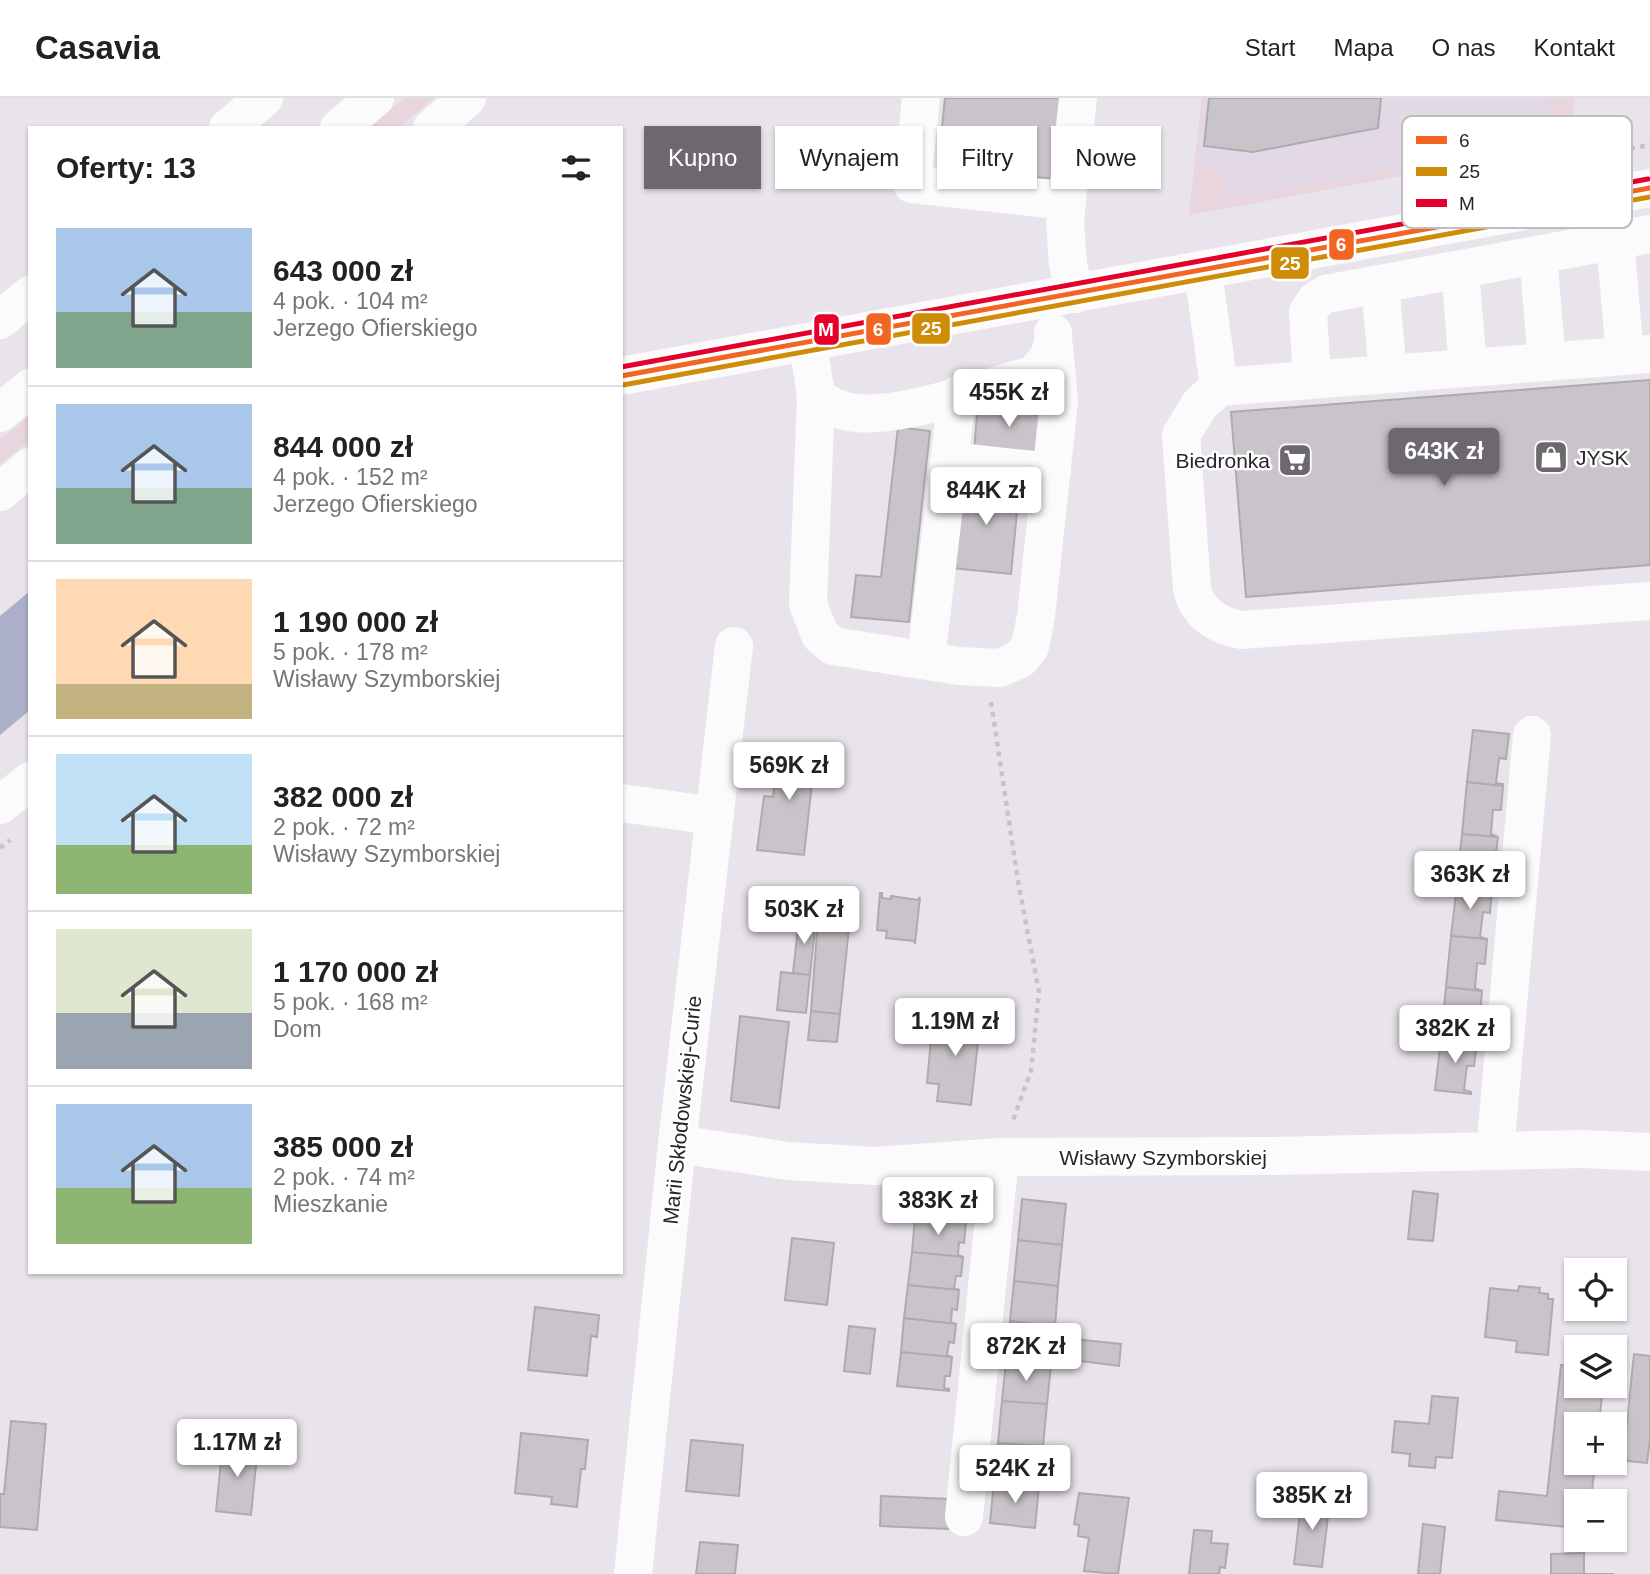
<!DOCTYPE html>
<html lang="pl">
<meta charset="utf-8">
<style>
:root{--surface:#fff;--page:#f6f6f6;--text:#222;--muted:#767676;--line:#e0e0e0;--accent:#6c686e}
body{margin:0;font-family:Arial,sans-serif;background:var(--page);color:var(--text);height:100vh;display:flex;flex-direction:column;font-size:26px;white-space:nowrap}
*{box-sizing:border-box;margin:0}
p{font-size:23px;color:var(--muted)}
.icon{flex:none;width:38px;height:38px;fill:none;stroke:currentColor;stroke-width:2;stroke-linecap:round;stroke-linejoin:round}
.map{position:relative;flex:1;overflow:hidden}
.drawer{position:absolute;left:28px;top:28px;width:595px;height:1148px;display:flex;flex-direction:column;background:var(--surface);border-radius:0px;box-shadow:0 2px 5px #0004}
.drawer>*{flex:none}
.hud{position:absolute;left:644px;top:28px;width:665px;height:63px;display:flex;gap:14px}
.fabs{position:absolute;left:1564px;top:1160px;display:grid;gap:14px}
.fabs a{display:grid;place-items:center;width:63px;height:63px;border-radius:0px;background:var(--surface);box-shadow:0 2px 5px #0004;font-size:35px}
.price{position:absolute;translate:-50% -60px;padding:0 16px;border-radius:7px;background:#fff;color:#222;font-size:23px;line-height:46px;filter:drop-shadow(0 2px 4px #0008)}
.price::after{content:'';position:absolute;left:50%;top:42px;width:21px;height:16px;margin-left:-10px;background:inherit;clip-path:polygon(0 0,100% 0,50% 100%)}
.price.on{background:var(--accent);color:#fff}
ul{padding:0;list-style:none}
li{display:flex;align-items:center;gap:21px;height:175px;padding:0 28px}
li+li{border-top:2px solid var(--line)}
li span{display:grid;place-items:center;flex:none;width:196px;height:140px;border-radius:0px;color:#555}
li>.icon{margin-inline-start:auto}
span .icon{width:84px;height:84px;fill:#fffc;stroke-width:1}
li b{font-size:30px}
h2{display:flex;justify-content:space-between;align-items:center;height:84px;padding:0 28px;font-size:30px}
.chip{padding:0 24px;border-radius:0px;background:var(--surface);box-shadow:0 2px 5px #0004;font-size:24px;line-height:63px}
.chip.on{background:var(--accent);color:#fff}
header{display:flex;align-items:center;gap:42px;box-sizing:border-box;height:98px;padding:0 35px;background:var(--surface);border-bottom:2px solid var(--line)}
header strong{font-size:33px}
nav{display:flex;gap:38px;margin-inline-start:auto;font-size:24px}
.map>svg:first-child{display:block}
.built{fill:#e2d8e6}
.green{fill:#e9d5dd}
.water{fill:#abafc8}
.building{fill:#c9c4c9;stroke:#afaaaf;stroke-width:2}
.lines{fill:none;stroke-linecap:round;stroke-linejoin:round}
.path{stroke:#c6c4c7;stroke-width:4.5;stroke-dasharray:5 5;stroke-linecap:butt}
.minor{stroke:#fcfbfc;stroke-width:38}
.major{stroke:#fcfbfc;stroke-width:38}
.bus-1-casing{stroke:#fff;stroke-width:10}
.bus-2-casing{stroke:#fff;stroke-width:10}
.bus-3-casing{stroke:#fff;stroke-width:10}
.bus-1{stroke:#f26522;stroke-width:5}
.bus-2{stroke:#ce8c08;stroke-width:5}
.bus-3{stroke:#e4002b;stroke-width:5}
.labels{text-anchor:middle;dominant-baseline:central;stroke-width:5;stroke-linejoin:round;paint-order:stroke}
.poi-label{font-size:21px;fill:#29252a;stroke:#fff;text-anchor:start}
.street-label{font-size:21px;fill:#29252a;stroke:#fff}
.key{fill:#fff;stroke:#bfbebf;stroke-width:2}
.key-label{font-size:19px;fill:#29252a}
.line-badge{stroke:#fff;stroke-width:2.5}
.badge-label{font-size:19px;text-anchor:middle;font-weight:bold;fill:#fff}
</style>
<header>
<strong>Casavia</strong>
<nav><a>Start</a><a>Mapa</a><a>O nas</a><a>Kontakt</a></nav>
</header>
<div class="map">
<svg width="1650" height="1476" viewBox="0 0 1650 1476">
<rect width="100%" height="100%" fill="#e9e4eb"/>
<path class="built" d="M1202 0H1575L1570 47 1189 117Z"/>
<path class="green" d="M404 0H434L398 30H369Z
M1202 0H1204L1197 66 1218 68 1225 72 1230 101 1408 68 1414 75 1189 117Z
M1551 0H1575L1570 47 1477 63 1479 54C1503 51 1516 44 1524 20L1548 23Z
M30 317V342L0 366V342Z"/>
<path class="water" d="M30 493V612L0 637V518Z"/>
<path class="building" d="M945 0H1064L1055 81 938 69Z
M1209 0H1381L1378 30 1253 54 1204 48Z
M1650 282V467L1246 499 1231 314Z
M978 302 1044 308 1039 361 974 355Z
M898 329 930 333 909 524 851 519 856 477 881 479Z
M962 380 1017 388 1019 393 1011 476 952 470Z
M1473 632 1509 636 1506 661 1499 660 1496 685 1503 686V688L1467 684Z
M779 645 816 649 804 757 757 752 764 698 773 699Z
M1467 684 1503 688 1501 712H1493L1491 736 1498 739 1462 736Z
M1462 736 1498 739 1495 763H1488L1486 787 1493 788 1492 790 1457 787Z
M1457 787 1492 790 1490 815 1483 814 1480 839 1487 841 1451 838Z
M880 795H882V800L891 801V798L918 802 920 799 915 846 914 843 886 840 887 833 877 832Z
M819 808 851 811 840 916 811 913Z
M799 820 816 822 810 877 793 875Z
M1451 838 1487 841 1485 866 1477 865 1475 890 1482 893 1446 889Z
M781 874 810 877 806 915 777 912Z
M1446 889 1482 893 1480 917H1472L1469 941 1477 942V944L1441 941Z
M811 913 840 916 837 944 808 942Z
M946 917 985 921 983 945 978 944 971 1007 937 1003 939 986 927 985 932 931 945 932Z
M740 918 789 924 779 1010 731 1003Z
M1441 941 1477 944 1474 968H1467L1464 992 1471 994V996L1435 992Z
M1413 1093 1438 1096 1433 1143 1408 1141Z
M1022 1101 1066 1106 1062 1147 1018 1142Z
M915 1119 966 1124 964 1145 959 1144 958 1157 963 1159 912 1154Z
M792 1140 834 1145 827 1207 785 1202Z
M1018 1142 1062 1147 1058 1188 1014 1183Z
M912 1154 963 1159 961 1178H956L954 1190 959 1192 908 1187Z
M1014 1183 1058 1188 1055 1229 1010 1223Z
M908 1187 959 1192 957 1212 952 1211 951 1224 956 1226 904 1220Z
M1519 1188 1540 1190 1539 1195 1548 1196V1201H1553L1548 1257 1516 1254 1517 1243 1485 1239 1490 1190 1518 1193Z
M535 1209 599 1217 597 1239 591 1238 587 1278 528 1272Z
M904 1220 956 1226 954 1245 949 1244 947 1257 952 1259 901 1254Z
M1010 1223 1055 1229 1051 1267 1006 1263Z
M849 1228 875 1231 870 1276 844 1273Z
M1074 1241 1121 1246 1119 1268 1072 1262Z
M901 1254 952 1259 950 1278H945L944 1290 949 1291V1293L897 1288Z
M1634 1256 1650 1258V1341L1647 1365 1628 1363 1624 1353Z
M1006 1263 1051 1267 1047 1306 1002 1303Z
M1561 1267 1577 1268V1288H1603L1599 1326H1577V1365H1595L1591 1404H1577V1430L1496 1422 1499 1393 1547 1398Z
M1432 1298 1458 1300 1452 1360 1436 1359 1435 1370 1409 1368 1410 1356 1392 1354 1395 1323 1429 1326Z
M1002 1303 1047 1306 1043 1348 998 1345Z
M11 1323 46 1326 37 1432 0 1429V1396H4Z
M521 1335 588 1342 585 1371H581L577 1409 551 1406 552 1399 515 1395Z
M691 1342 743 1347 739 1398 686 1393Z
M230 1343 252 1345 251 1357H257L251 1417 216 1413 222 1354 229 1355Z
M998 1345 1043 1348 1039 1388 994 1384Z
M994 1384 1039 1388 1035 1430 990 1425Z
M1079 1395 1129 1400 1118 1476 1084 1473 1089 1440 1078 1438 1079 1427 1074 1426Z
M881 1398 949 1401 948 1431 880 1428Z
M1302 1398 1330 1401 1322 1469 1294 1466Z
M1423 1426 1445 1429 1440 1476H1418Z
M1194 1432 1212 1433 1211 1445 1228 1446 1225 1470 1220 1469 1219 1476H1189Z
M700 1444 738 1447 735 1476H696Z
M1584 1455V1476H1614H1551V1456Z"/>
<g class="lines">
<path class="path" d="M1493 79 1545 66 1650 47
M991 604 1018 783 1039 894 1031 973 1012 1025
M0 750 10 742"/>
<path class="minor" d="M921 0 912 86 1067 103
M228 30 264 0
M1615 142 1625 258
M1538 157 1547 264
M1460 171 1468 270
M1203 173 1219 289 1650 256
M1380 186 1388 276
M1075 196 1068 167 1065 122 1078 0
M0 222 30 197
M808 244 816 299C829 307 841 314 857 315 903 320 986 289 1033 277 1046 264 1055 253 1053 235
M621 278 1650 90
M1312 282 1308 214 1316 202 1326 196 1650 136
M1219 289 1200 306 1181 337 1192 491C1198 516 1217 527 1241 532L1650 503
M816 299 808 506 820 537 833 548 959 568 1000 570 1020 561 1030 549 1036 518 1059 303 1054 248
M949 363 1052 374
M926 562 957 297
M621 705 715 718
M0 707 30 683
M677 1046 788 1063 875 1068 1000 1059 1272 1058 1583 1051 1650 1054
M1495 1053 1532 637
M964 1419 1000 1059
M633 1476 677 1046 734 548"/>
<path class="major" d="M339 30 375 0
M432 30 467 0
M0 315 30 290
M0 394 30 369"/>
<g class="bus-1-casing">
<path id="bus-1" d="M621 278 1650 90"/>
</g>
<g class="bus-2-casing">
<path id="bus-2" d="M623 287 1650 99"/>
</g>
<g class="bus-3-casing">
<path id="bus-3" d="M621 269 1648 81"/>
</g>
<use href="#bus-1" class="bus-1"/>
<use href="#bus-2" class="bus-2"/>
<use href="#bus-3" class="bus-3"/>
</g>
<defs>
<g id="shop-square" transform="scale(1.75)"><rect x="-9" y="-9" width="18" height="18" rx="4" fill="#6c686e" stroke="#fff"/><path d="M-5-2.5h2.3a2.7 3.5 0 0 1 5.4 0H5L5.5 6h-11ZM-1.5-2.5h3a1.5 2.3 0 0 0-3 0Z" fill="#fff"/></g>
<g id="supermarket-square" transform="scale(1.75)"><rect x="-9" y="-9" width="18" height="18" rx="4" fill="#6c686e" stroke="#fff"/><path d="M-6-5.5h2.5l.6 2H6L4.5 2H-2.5L-4.4-4H-6ZM-1.5 3.2a1.3 1.3 0 1 0 .1 0ZM3 3.2a1.3 1.3 0 1 0 .1 0Z" fill="#fff"/></g>
</defs>
<g fill-rule="evenodd">
<use href="#shop-square" x="1551" y="359"/>
<use href="#supermarket-square" x="1295" y="362"/>
</g>
<g class="labels">
<g class="poi-label">
<text x="1576" y="359">JYSK</text>
<text x="1270" y="362" text-anchor="end">Biedronka</text>
</g>
<g class="street-label">
<text transform="translate(682 1012) rotate(-84)">Marii Skłodowskiej-Curie</text>
<text x="1163" y="1059">Wisławy Szymborskiej</text>
</g>
</g>
<rect x="1402" y="18" width="230" height="112" rx="10" class="key"/>
<rect x="1416" y="38" width="31" height="8" fill="#f26522"/>
<rect x="1416" y="69" width="31" height="9" fill="#ce8c08"/>
<rect x="1416" y="101" width="31" height="8" fill="#e4002b"/>
<g class="key-label">
<text x="1459" y="49">6</text>
<text x="1459" y="80">25</text>
<text x="1459" y="112">M</text>
</g>
<g class="line-badge">
<rect x="1328" y="130" width="27" height="33" rx="7" fill="#f26522"/>
<rect x="1270" y="148" width="40" height="34" rx="7" fill="#ce8c08"/>
<rect x="911" y="214" width="40" height="33" rx="7" fill="#ce8c08"/>
<rect x="865" y="214" width="27" height="34" rx="7" fill="#f26522"/>
<rect x="813" y="215" width="27" height="33" rx="7" fill="#e4002b"/>
</g>
<g class="badge-label">
<text x="1341" y="153">6</text>
<text x="1290" y="172">25</text>
<text x="931" y="237">25</text>
<text x="878" y="238">6</text>
<text x="826" y="238">M</text>
</g>
</svg>
<div class="fabs">
<a><svg class="icon" aria-label="locate" viewBox="0 0 24 24"><circle cx="12" cy="12" r="6"/><path d="M12 2v4M12 18v4M2 12h4M18 12h4"/></svg></a>
<a><svg class="icon" aria-label="layers" viewBox="0 0 24 24"><path d="M12 4l9 5-9 5-9-5zM3 14l9 5 9-5"/></svg></a>
<a>+</a>
<a>−</a>
</div>
<b class="price" style="left:1009px;top:331px">455K zł</b>
<b class="price on" style="left:1444px;top:390px">643K zł</b>
<b class="price" style="left:986px;top:429px">844K zł</b>
<b class="price" style="left:789px;top:704px">569K zł</b>
<b class="price" style="left:1470px;top:813px">363K zł</b>
<b class="price" style="left:804px;top:848px">503K zł</b>
<b class="price" style="left:955px;top:960px">1.19M zł</b>
<b class="price" style="left:1455px;top:967px">382K zł</b>
<b class="price" style="left:938px;top:1139px">383K zł</b>
<b class="price" style="left:1026px;top:1285px">872K zł</b>
<b class="price" style="left:237px;top:1381px">1.17M zł</b>
<b class="price" style="left:1015px;top:1407px">524K zł</b>
<b class="price" style="left:1312px;top:1434px">385K zł</b>
<div class="hud">
<a class="chip on">Kupno</a>
<a class="chip">Wynajem</a>
<a class="chip">Filtry</a>
<a class="chip">Nowe</a>
</div>
<section class="drawer">
<h2>Oferty: 13<svg class="icon" aria-label="filters" viewBox="0 0 24 24"><path d="M4 7h16M4 17h16"/><circle cx="9" cy="7" r="2"/><circle cx="15" cy="17" r="2"/></svg></h2>
<ul>
<li><span style="background:linear-gradient(#a9c7e8 60%,#7fa58c 0)"><svg class="icon" aria-label="home" viewBox="0 0 24 24"><path d="M3 11l9-7 9 7M6 9v11h12V9"/></svg></span><div><b>643 000 zł</b><p>4 pok. · 104 m²</p><p>Jerzego Ofierskiego</p></div></li>
<li><span style="background:linear-gradient(#a9c7e8 60%,#7fa58c 0)"><svg class="icon" aria-label="home" viewBox="0 0 24 24"><path d="M3 11l9-7 9 7M6 9v11h12V9"/></svg></span><div><b>844 000 zł</b><p>4 pok. · 152 m²</p><p>Jerzego Ofierskiego</p></div></li>
<li><span style="background:linear-gradient(#ffd9b3 75%,#c2b280 0)"><svg class="icon" aria-label="home" viewBox="0 0 24 24"><path d="M3 11l9-7 9 7M6 9v11h12V9"/></svg></span><div><b>1 190 000 zł</b><p>5 pok. · 178 m²</p><p>Wisławy Szymborskiej</p></div></li>
<li><span style="background:linear-gradient(#bfe0f5 65%,#8fb573 0)"><svg class="icon" aria-label="home" viewBox="0 0 24 24"><path d="M3 11l9-7 9 7M6 9v11h12V9"/></svg></span><div><b>382 000 zł</b><p>2 pok. · 72 m²</p><p>Wisławy Szymborskiej</p></div></li>
<li><span style="background:linear-gradient(#dfe7d0 60%,#9aa5b1 0)"><svg class="icon" aria-label="home" viewBox="0 0 24 24"><path d="M3 11l9-7 9 7M6 9v11h12V9"/></svg></span><div><b>1 170 000 zł</b><p>5 pok. · 168 m²</p><p>Dom</p></div></li>
<li><span style="background:linear-gradient(#a9c7e8 60%,#8fb573 0)"><svg class="icon" aria-label="home" viewBox="0 0 24 24"><path d="M3 11l9-7 9 7M6 9v11h12V9"/></svg></span><div><b>385 000 zł</b><p>2 pok. · 74 m²</p><p>Mieszkanie</p></div></li>
</ul>
</section>
</div>
